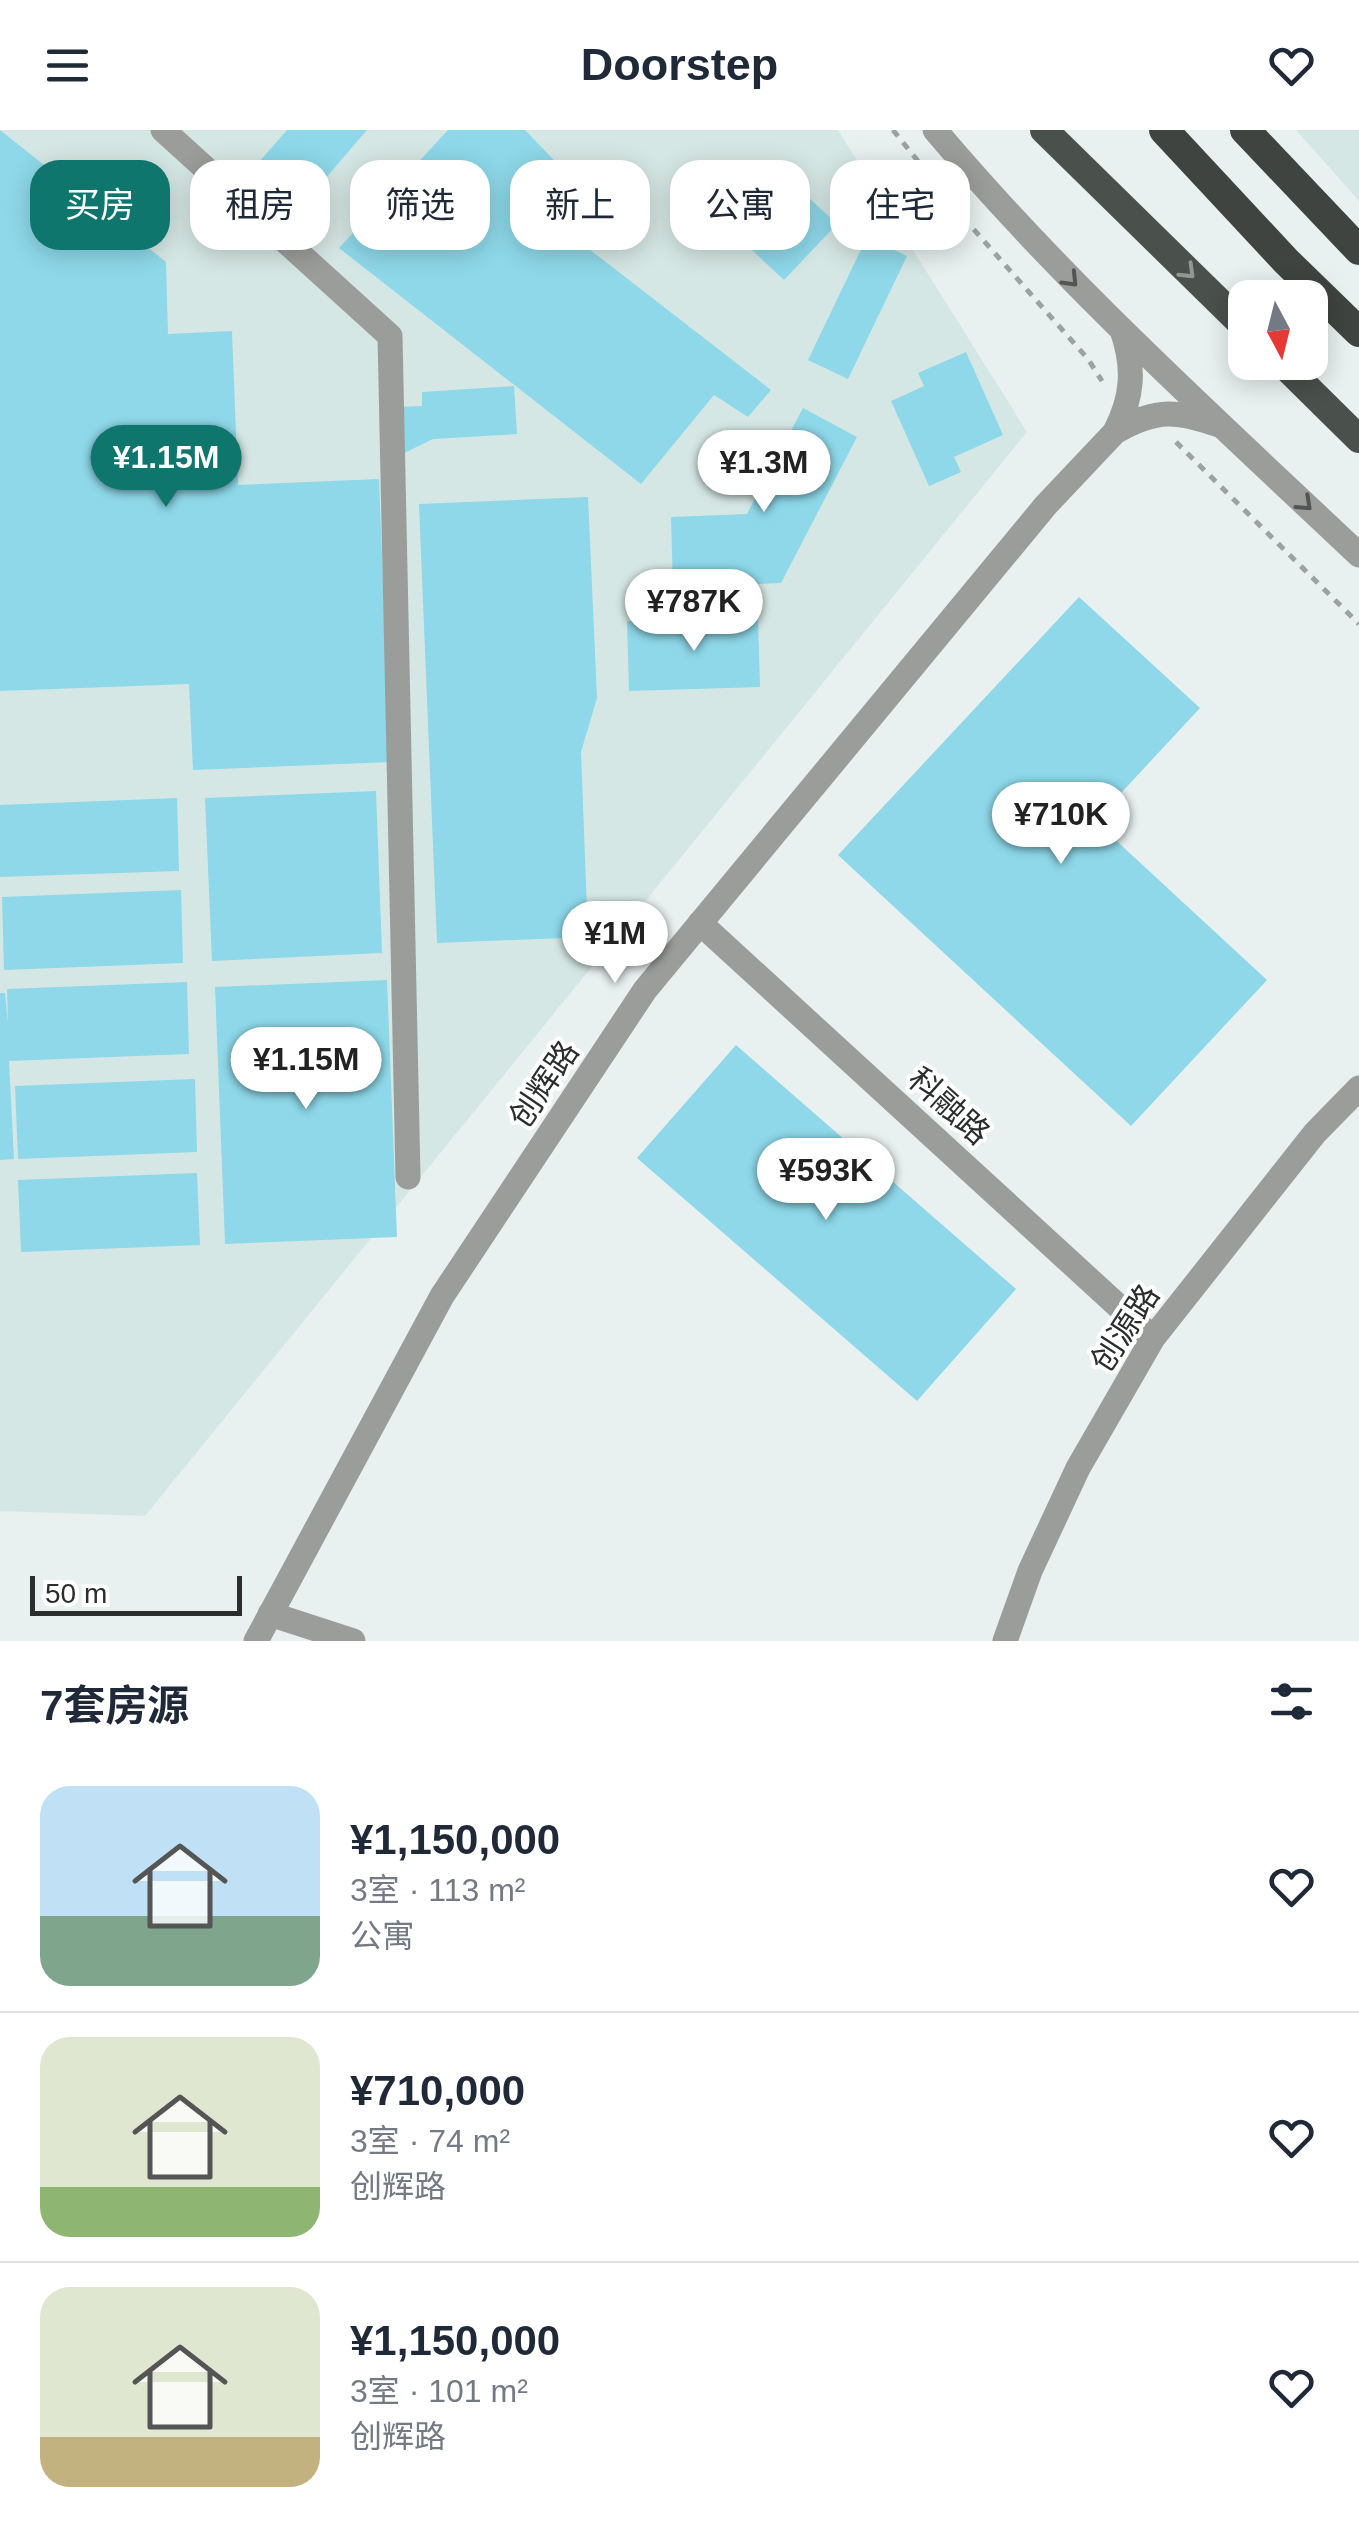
<!DOCTYPE html>
<html lang="zh">
<meta charset="utf-8">
<style>
:root{--surface:#fff;--page:#f6f6f7;--text:#1f2937;--muted:#747a83;--line:#e0e1e3;--accent:#0f766e}
body{margin:0;font-family:Arial,"Noto Sans SC",sans-serif;background:var(--page);color:var(--text);height:100vh;display:flex;flex-direction:column;font-size:38px;white-space:nowrap}
*{box-sizing:border-box;margin:0}
p{font-size:32px;color:var(--muted)}
.icon{flex:none;width:55px;height:55px;fill:none;stroke:currentColor;stroke-width:2;stroke-linecap:round;stroke-linejoin:round}
.map{position:relative;height:1511px;overflow:hidden}
.sheet{display:flex;flex-direction:column;background:var(--surface);flex:1}
.sheet>*{flex:none}
.banner{position:absolute;left:30px;top:30px;width:1300px;height:90px;display:flex;gap:20px}
.needle{width:65px;rotate:173deg}
.controls{position:absolute;left:1228px;top:150px;display:grid;gap:20px}
.controls a{display:grid;place-items:center;width:100px;height:100px;border-radius:20px;background:var(--surface);box-shadow:0 5px 25px #0003;font-size:50px}
.scale{position:absolute;left:30px;bottom:25px;width:212px;box-sizing:border-box;padding-left:10px;border:5px solid #2b2e2d;border-top:0;font-size:28px;line-height:35px;white-space:nowrap;color:#2b2e2d;-webkit-text-stroke:8px #fff;paint-order:stroke}
.price{position:absolute;translate:-50% -85px;padding:0 22px;border-radius:35px;background:#fff;color:#222;font-size:32px;line-height:65px;filter:drop-shadow(0 2px 5px #0008)}
.price::after{content:'';position:absolute;left:50%;top:60px;width:30px;height:22px;margin-left:-15px;background:inherit;clip-path:polygon(0 0,100% 0,50% 100%)}
.price.active{background:var(--accent);color:#fff}
ul{padding:0;list-style:none}
li{display:flex;align-items:center;gap:30px;height:250px;padding:0 40px}
li+li{border-top:2px solid var(--line)}
li span{display:grid;place-items:center;flex:none;width:280px;height:200px;border-radius:30px;color:#555}
li>.icon{margin-inline-start:auto}
span .icon{width:120px;height:120px;fill:#fffc;stroke-width:1}
li b{font-size:42px}
h2{display:flex;justify-content:space-between;align-items:center;height:120px;padding:0 40px;font-size:42px}
.pill{padding:0 35px;border-radius:30px;background:var(--surface);box-shadow:0 5px 25px #0003;font-size:35px;line-height:90px}
.pill.active{background:var(--accent);color:#fff}
header{display:flex;justify-content:space-between;align-items:center;height:130px;padding:0 40px;background:var(--surface);font-size:45px;font-weight:800}
.map>svg:first-child{display:block}
.built{fill:#d5e7e4}
.building{fill:#8ed8e9}
.lines{fill:none;stroke-linecap:round;stroke-linejoin:round}
.path{stroke:#9ca2a1;stroke-width:5;stroke-dasharray:8 8;stroke-linecap:butt}
.minor{stroke:#9b9d9b;stroke-width:25}
.tertiary{stroke:#9b9d9b;stroke-width:25}
.trunk{stroke:#4a504c;stroke-width:28}
.motorway{stroke:#3f4440;stroke-width:30}
.oneway{stroke:#929694}
.oneway2{stroke:#525554}
.labels{text-anchor:middle;dominant-baseline:central;stroke-width:8;stroke-linejoin:round;paint-order:stroke}
.street-label{font-size:32px;fill:#2b2e2d;stroke:#fff}
</style>
<header><svg class="icon" aria-label="menu" viewBox="0 0 24 24"><path d="M4 6h16M4 12h16M4 18h16"/></svg>Doorstep<svg class="icon" aria-label="heart" viewBox="0 0 24 24"><path d="M12 20l-8-8c-3-5 5-10 8-4 3-6 11-1 8 4z"/></svg></header>
<div class="map">
<svg width="1359" height="1511" viewBox="0 0 1359 1511">
<rect width="100%" height="100%" fill="#e8f1f0"/>
<path class="built" d="M0 0H838L1027 302 145 1386 0 1381Z
M1296 0H1359V71Z"/>
<path class="building" d="M0 0 166 132 168 204 232 201 238 355 379 349 390 632 193 640 189 554 0 561Z
M287 0H367L306 71 259 32Z
M448 0H525L595 73 571 105 771 260 748 287 714 265 641 354 339 118Z
M777 38 837 94 784 150 724 94Z
M867 107 907 126 848 249 808 230Z
M966 222 1003 305 954 327 961 342 929 356 891 271 924 256 918 243Z
M514 256 517 304 433 309 400 325 397 277 422 276V262Z
M803 278 857 307 781 453 673 457 671 387 747 384Z
M588 367 597 568 581 622 588 807 437 813 419 374Z
M1079 467 1200 578 1095 691 1267 850 1131 996 838 725Z
M758 487 760 557 629 561 627 491Z
M376 661 382 823 212 831 205 668Z
M177 668 179 741 0 747V675Z
M181 760 183 833 4 840 2 767Z
M387 850 397 1107 225 1114 215 857Z
M187 852 189 924 9 931 14 1029 0 1030V863H5L8 894 7 859Z
M736 915 1016 1159 917 1271 637 1028Z
M195 949 197 1022 18 1029 15 956Z
M197 1043 200 1115 21 1122 18 1050Z"/>
<g class="lines">
<path class="path" d="M893 0 962 86 1088 229 1102 251
M1176 312 1359 494"/>
<path class="minor" d="M163 0 390 206 408 1047
M1122 200C1135 238 1133 267 1115 302 1158 277 1177 281 1222 296
M700 793 1153 1208
M270 1484 353 1511
M256 1511 442 1166 645 860 1046 375 1115 302"/>
<path class="tertiary" d="M935 0C1064 153 1213 287 1359 425
M1005 1511 1030 1441 1078 1338 1153 1208 1315 1003 1359 958"/>
<path class="trunk" d="M1044 0 1245 197
M1281 232 1359 309"/>
<path class="motorway" d="M1164 0 1286 131 1359 202
M1245 0 1359 120"/>
</g>
<defs><path id="oneway-chevron" d="M-2-3.5L2.5 0L-2 3.5" fill="none" stroke-width="1.6" stroke-linecap="round" stroke-linejoin="round" transform="scale(2.5)"/></defs>
<use class="oneway" href="#oneway-chevron" transform="translate(1188 142) rotate(44)"/>
<g class="oneway2">
<use href="#oneway-chevron" transform="translate(1071 150) rotate(46)"/>
<use href="#oneway-chevron" transform="translate(1305 374) rotate(43)"/>
</g>
<g class="labels">
<g class="street-label">
<text transform="translate(544 954) rotate(-56)">创辉路</text>
<text transform="translate(949 976) rotate(42)">科融路</text>
<text transform="translate(1125 1198) rotate(-57)">创源路</text>
</g>
</g>
</svg>
<div class="controls">
<a><svg class="needle" viewBox="-14 -14 28 28"><path d="M0-13l5 13h-10z" fill="#e53935"/><path d="M0 13l5-13h-10z" fill="#747a83"/></svg></a>
</div>
<div class="scale">50 m</div>
<b class="price active" style="left:166px;top:380px">¥1.15M</b>
<b class="price" style="left:764px;top:385px">¥1.3M</b>
<b class="price" style="left:694px;top:524px">¥787K</b>
<b class="price" style="left:1061px;top:737px">¥710K</b>
<b class="price" style="left:615px;top:856px">¥1M</b>
<b class="price" style="left:306px;top:982px">¥1.15M</b>
<b class="price" style="left:826px;top:1093px">¥593K</b>
<div class="banner">
<a class="pill active">买房</a>
<a class="pill">租房</a>
<a class="pill">筛选</a>
<a class="pill">新上</a>
<a class="pill">公寓</a>
<a class="pill">住宅</a>
</div>
</div>
<section class="sheet">
<h2>7套房源<svg class="icon" aria-label="filters" viewBox="0 0 24 24"><path d="M4 7h16M4 17h16"/><circle cx="9" cy="7" r="2"/><circle cx="15" cy="17" r="2"/></svg></h2>
<ul>
<li><span style="background:linear-gradient(#bfe0f5 65%,#7fa58c 0)"><svg class="icon" aria-label="home" viewBox="0 0 24 24"><path d="M3 11l9-7 9 7M6 9v11h12V9"/></svg></span><div><b>¥1,150,000</b><p>3室 · 113 m²</p><p>公寓</p></div><svg class="icon" aria-label="heart" viewBox="0 0 24 24"><path d="M12 20l-8-8c-3-5 5-10 8-4 3-6 11-1 8 4z"/></svg></li>
<li><span style="background:linear-gradient(#dfe7d0 75%,#8fb573 0)"><svg class="icon" aria-label="home" viewBox="0 0 24 24"><path d="M3 11l9-7 9 7M6 9v11h12V9"/></svg></span><div><b>¥710,000</b><p>3室 · 74 m²</p><p>创辉路</p></div><svg class="icon" aria-label="heart" viewBox="0 0 24 24"><path d="M12 20l-8-8c-3-5 5-10 8-4 3-6 11-1 8 4z"/></svg></li>
<li><span style="background:linear-gradient(#dfe7d0 75%,#c2b280 0)"><svg class="icon" aria-label="home" viewBox="0 0 24 24"><path d="M3 11l9-7 9 7M6 9v11h12V9"/></svg></span><div><b>¥1,150,000</b><p>3室 · 101 m²</p><p>创辉路</p></div><svg class="icon" aria-label="heart" viewBox="0 0 24 24"><path d="M12 20l-8-8c-3-5 5-10 8-4 3-6 11-1 8 4z"/></svg></li>
</ul>
</section>
